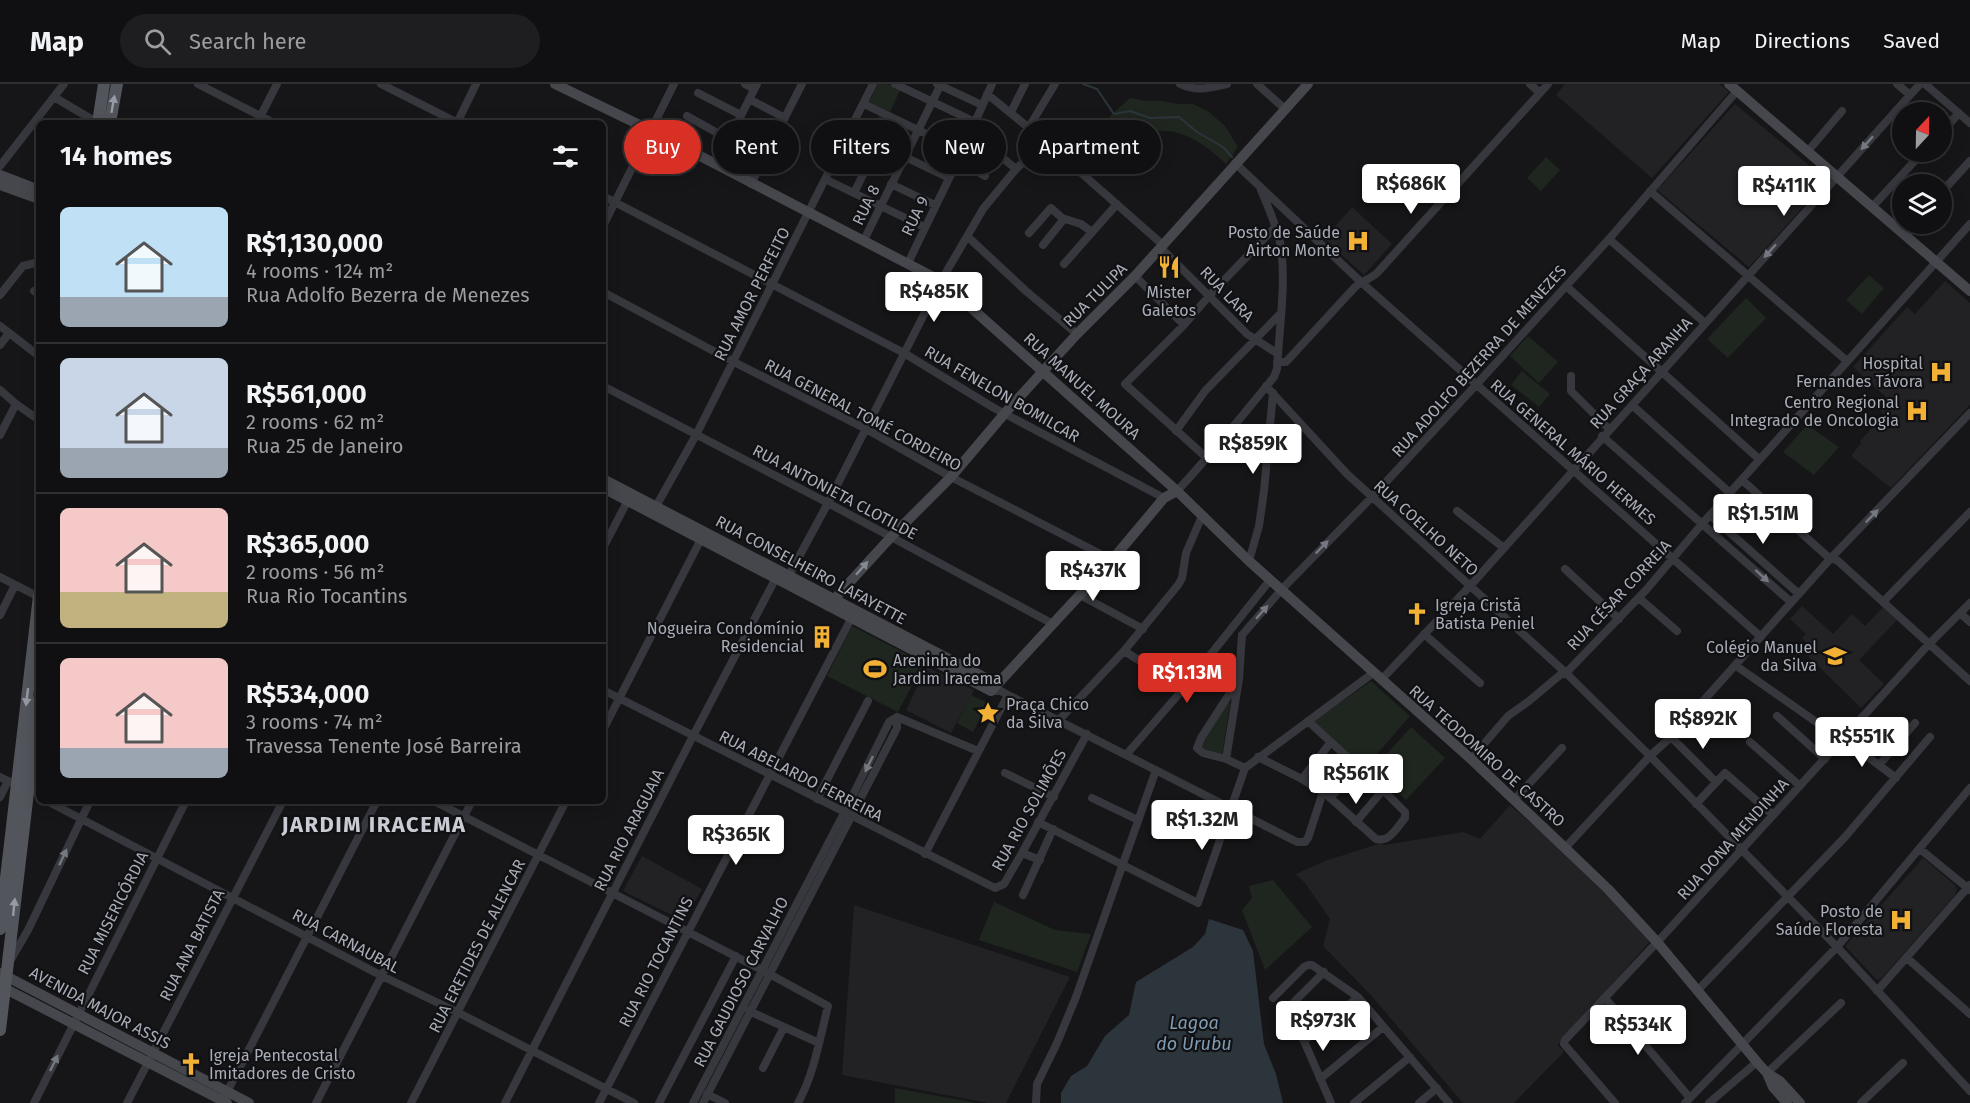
<!DOCTYPE html>
<meta charset="utf-8">
<style>
:root{--surface:#101012;--page:#1e1e20;--text:#f1f3f6;--muted:#9c9d9f;--line:#303032;--accent:#d93025}
body{margin:0;font-family:"Fira Sans",sans-serif;background:var(--page);color:var(--text);height:100vh;display:flex;flex-direction:column;font-size:22px;white-space:nowrap}
*{box-sizing:border-box;margin:0}
p{font-size:20px;color:var(--muted)}
.icon{flex:none;width:33px;height:33px;fill:none;stroke:currentColor;stroke-width:2;stroke-linecap:round;stroke-linejoin:round}
.map{position:relative;flex:1;overflow:hidden}
.sheet{position:absolute;left:36px;top:36px;width:570px;height:684px;display:flex;flex-direction:column;background:var(--surface);border-radius:9px;box-shadow:0 3px 15px #0003,0 0 0 2px var(--line)}
.sheet>*{flex:none}
.top-card{position:absolute;left:624px;top:36px;width:570px;height:54px;display:flex;gap:12px}
.needle{width:39px;rotate:22deg}
.fabs{position:absolute;left:1892px;top:18px;display:grid;gap:12px}
.fabs a{display:grid;place-items:center;width:60px;height:60px;border-radius:50%;background:var(--surface);box-shadow:0 3px 15px #0003,0 0 0 2px var(--line);font-size:30px}
.price{position:absolute;translate:-50% -51px;padding:0 14px;border-radius:6px;background:#fff;color:#222;font-size:20px;line-height:39px;filter:drop-shadow(0 2px 3px #0008)}
.price::after{content:'';position:absolute;left:50%;top:36px;width:18px;height:14px;margin-left:-9px;background:inherit;clip-path:polygon(0 0,100% 0,50% 100%)}
.price.current{background:var(--accent);color:#fff}
ul{padding:0;list-style:none}
li{display:flex;align-items:center;gap:18px;height:150px;padding:0 24px}
li+li{border-top:2px solid var(--line)}
li span{display:grid;place-items:center;flex:none;width:168px;height:120px;border-radius:9px;color:#555}
li>.icon{margin-inline-start:auto}
span .icon{width:72px;height:72px;fill:#fffc;stroke-width:1}
li b{font-size:26px}
h2{display:flex;justify-content:space-between;align-items:center;height:72px;padding:0 24px;font-size:26px}
.pill{padding:0 21px;border-radius:27px;background:var(--surface);box-shadow:0 3px 15px #0003,0 0 0 2px var(--line);font-size:21px;line-height:54px}
.pill.current{background:var(--accent);color:#fff}
header{display:flex;align-items:center;gap:36px;box-sizing:border-box;height:84px;padding:0 30px;background:var(--surface);border-bottom:2px solid var(--line)}
header strong{font-size:28px}
nav{display:flex;gap:33px;margin-inline-start:auto;font-size:21px}
.search{width:420px;height:54px;background:var(--page);display:flex;align-items:center;gap:15px;box-sizing:border-box;padding:0 21px;border-radius:33px;color:var(--muted);font-size:22px}
.map>svg:first-child{display:block}
.built{fill:#222225}
.green{fill:#1e261f}
.water{fill:#2c353c}
.lines{fill:none;stroke-linecap:round;stroke-linejoin:round}
.stream{stroke:#2c353c;stroke-width:2}
.street{stroke:#37383d;stroke-width:8}
.secondary{stroke:#45474d;stroke-width:10}
.primary{stroke:#53555c;stroke-width:12}
.oneway{fill:#979ba6}
.oneway2{fill:#757881}
.oneway3{fill:#858993}
.labels{text-anchor:middle;dominant-baseline:central;stroke-width:4.5;stroke-linejoin:round;paint-order:stroke}
.street-label{font-size:16px;fill:#a8adb8;stroke:#111113}
.poi-label{font-size:16px;fill:#a8adb8;stroke:#111113;text-anchor:end}
.water-label{font-size:18px;font-style:italic;fill:#7f9bb3;stroke:#111113}
.district-label{font-size:22px;font-weight:bold;letter-spacing:1.5px;fill:#c9ccd4;stroke:#111113}
</style>
<header>
<strong>Map</strong>
<div class="search"><svg class="icon" aria-label="search" viewBox="0 0 24 24"><circle cx="10" cy="10" r="6"/><path d="M15 15l6 6"/></svg>Search here</div>
<nav><a>Map</a><a>Directions</a><a>Saved</a></nav>
</header>
<div class="map">
<svg width="1970" height="1019" viewBox="0 0 1970 1019">
<rect width="100%" height="100%" fill="#161618"/>
<path class="built" d="M1565 0H1720L1729 8 1652 94 1556 11Z
M1735 20 1827 96 1749 183 1657 106Z
M1352 123 1392 160 1364 191 1324 155Z
M1945 197 1970 219V321L1891 404 1851 372 1861 359 1860 357 1884 331 1877 323 1886 313 1853 283 1907 223 1915 230Z
M1802 522 1833 550 1852 530 1865 542 1883 523 1897 536 1859 576 1884 600 1861 624 1804 568 1810 562 1802 554 1806 550 1790 535Z
M927 583 974 606 951 649 906 626Z
M1510 721 1600 799 1652 855 1558 961 1564 968 1514 1019H1463L1370 910 1323 862 1330 835 1305 799 1296 790 1325 777 1378 760 1384 761 1463 748 1480 755Z
M642 772 702 805 684 837 623 807Z
M1923 774 1955 801 1957 806 1955 811 1881 895 1877 896 1846 863V861Z
M854 821 1070 893 1006 1019H988L842 991Z"/>
<path class="green" d="M878 0H888L900 6 890 28 869 18Z
M1130 14 1146 17H1162L1177 20H1193L1209 28 1225 42 1238 63 1226 80C1210 64 1184 45 1159 47 1155 47 1150 50 1146 51 1128 56 1122 58 1104 51L1103 42 1112 30Z
M879 31 903 42 893 63 870 51Z
M1546 73 1560 86 1541 107 1527 94Z
M1869 191 1884 204 1862 230 1846 216Z
M1746 214 1766 234 1728 274 1707 255Z
M1528 252 1558 278 1539 299 1510 272Z
M1522 287 1550 310 1539 323 1511 301Z
M1807 341 1839 363 1814 391 1783 368Z
M852 542 924 579 898 628 827 592Z
M1371 597 1410 632 1364 685 1313 638Z
M971 611 988 619 973 648 957 639Z
M1228 619H1230L1222 672 1201 664 1200 658Z
M1411 643 1445 674 1406 716 1372 686Z
M1273 796 1312 843 1265 886 1242 826 1252 814 1249 802Z
M994 818 1055 846 1091 850 1077 888 979 856Z
M895 1004 977 1019H895Z"/>
<path class="water" d="M1209 835 1243 846 1253 867 1264 960 1276 990 1283 1019H1061V1009L1071 992 1087 982 1105 952 1129 931 1136 898 1193 863 1205 850Z"/>
<g class="lines">
<path class="stream" d="M1083 0 1097 5 1114 30 1130 27 1150 34 1179 33 1197 48 1223 63 1232 73"/>
<path class="street" d="M198 0 274 39
M381 0 458 39
M745 0 754 5
M895 0 975 38
M937 0 982 21
M1180 0C1197 8 1209 4 1227 0
M1257 0 1285 25
M1530 0 1540 9
M1897 0 1910 11
M1925 0 1970 39
M698 9 741 31
M987 10 1045 57 1163 161
M54 13 98 39
M749 15 785 34
M864 20 962 67
M1011 28 1025 0
M687 32 728 55
M257 39 277 0
M457 39 476 0
M1029 43 1055 0
M971 48 1016 85
M1941 49 1959 29
M1808 67 1842 27
M958 76 985 92
M1235 79 1361 198 1761 553
M716 81 757 0
M0 82 64 0
M825 95 924 143
M751 100 802 0
M891 100 935 121
M1650 107 1847 277
M854 109 878 60 949 94
M1941 109 1970 77
M603 112 904 269 994 324 1164 414
M1873 122 1923 68
M603 142 674 0
M1029 149 1051 124 1062 134 1081 140 1092 148
M1904 149 1913 140
M968 153 1026 207 1077 250
M1609 155 1705 239
M864 156 940 2
M1043 161 1064 135
M1161 164 1247 250 1278 270
M908 179 958 76 992 0
M1064 180 1117 120
M1135 192 1184 241
M1566 202 1759 375
M34 207 39 211
M603 208 734 278 866 345 951 393 1112 476
M0 211 23 182 35 179
M0 242 39 272
M0 261 9 249
M1277 278H1286L1355 203C1362 197 1370 195 1377 189L1548 0
M1571 292V307L1609 345
M603 302 828 419 1053 540
M1266 302 1347 390 1566 589 1650 672 1837 863 1970 1007
M0 306 16 320 39 336
M1632 321 1730 409
M1176 347 1205 307 1280 230
M0 351 16 320
M1602 352 1791 518
M1208 375 1125 300 1184 241 1209 212 1276 142
M1742 396 1827 472 1838 477 1970 597
M1177 407C1211 371 1242 332 1274 293L1277 285C1279 246 1287 196 1280 158 1276 140 1268 123 1261 106
M654 426 696 351 873 0
M1457 427 1504 464
M1710 431 1799 510
M603 464 629 414
M1249 477 1259 442 1264 407 1273 309
M1565 485 1619 535
M0 493 39 513
M787 495 828 419 941 197 983 125 1016 85 1045 57
M1080 511 1143 545
M1639 514 1677 547
M1883 518 1970 428
M1960 529 1970 538
M0 531 15 501
M1424 550 1480 599
M1242 551 1282 505 1372 413 1476 301 1609 155 1737 7
M1124 567 1184 604
M1735 581 1836 652 1843 654 1896 694
M1239 595 1201 654 1197 664 1203 669 1226 675 1245 684
M1381 596 1470 502 1920 0
M603 606 995 804 1004 800 1022 769 1087 650
M991 607H1001L1008 611 1297 758H1305L1308 754 1323 708
M1777 632 1825 675
M897 633 978 667
M1059 636 1124 567 1178 501 1182 494 1186 469 1202 432
M603 646 701 455
M1671 653 1716 698
M1750 658 1800 702
M1126 671 1184 604 1270 496
M1258 673 1302 695 1326 710 1376 755C1390 759 1397 743 1405 734V728L1383 706 1308 637
M1226 675 1239 595 1242 551
M1471 675 1508 632 1529 617 1560 591 1566 589 1646 506 1702 440 1970 140
M1879 681 1915 639
M1005 689 1054 713
M0 693 17 701
M1302 695 1331 658
M0 713 8 697
M1092 714 1138 736
M1330 714 1358 683
M817 715 868 617
M1514 716 1562 664
M47 717 382 892 457 928 634 1019
M434 717 762 886 828 922C820 954 814 990 798 1019
M1696 720 1725 689 1773 731
M1038 738 1198 819 1245 684 1373 589
M1356 738 1383 706
M1565 764 1650 672 1671 653 1831 474 1970 329
M1920 765 1970 806
M1022 769 1040 776
M925 770 1008 611
M1023 811 1053 745
M1907 874 1970 930
M10 877 28 846 90 717
M1697 907 1845 753 1930 653
M1877 907 1970 801
M1273 914 1304 883 1308 881H1312L1358 913 1449 1019
M1605 914 1690 1014
M1294 918 1324 888
M749 927 819 959
M1289 931 1304 957 1331 1019
M1304 957 1358 913
M763 984 784 943
M1767 989 1841 919
M1320 995 1383 943
M226 1010 377 717
M707 1010 725 1019
M34 1019 186 717
M127 1019 283 717
M316 1019 472 717
M411 1019 566 717
M505 1019 693 652 778 490
M599 1019 853 531
M659 1019 736 872
M693 1019 844 729 889 638 897 633
M703 1019 897 644V633
M1036 1019 1037 1000 1057 959 1076 913 1156 686
M1354 1019 1410 973
M1419 1019 1437 1004
M1615 1019 1564 960 1565 956 1662 853 1929 560 1970 519
M1685 1019 1837 863 1970 704
M1709 1019 1757 978
M1861 1019 1903 979"/>
<path class="secondary" d="M555 0 650 46 941 197 1177 407 1249 477 1471 675 1565 764 1608 805 1657 858 1757 978 1767 989 1780 997 1800 1019
M1729 0 1970 207
M0 91 39 106
M0 101 39 115
M603 395 997 600
M603 404 991 607 1112 476 1164 414 1177 407
M828 522 891 453 951 393 1005 329 1077 250 1135 192 1308 0
M0 889 249 1019
M0 902 227 1019
M1767 989 1773 1003 1787 1019"/>
<path class="primary" d="M98 39 104 0
M110 39 117 0
M0 845 39 512
M0 946 39 615"/>
</g>
<defs><path id="oneway-solid" d="M-6-.8H1V-3.2L6.5 0L1 3.2V.8H-6Z" transform="scale(1.5)"/></defs>
<g class="oneway">
<use href="#oneway-solid" transform="translate(113 20) rotate(-80)"/>
<use href="#oneway-solid" transform="translate(27 613) rotate(97)"/>
<use href="#oneway-solid" transform="translate(14 823) rotate(-84)"/>
</g>
<g class="oneway2">
<use href="#oneway-solid" transform="translate(1867 59) rotate(132)"/>
<use href="#oneway-solid" transform="translate(1770 167) rotate(132)"/>
<use href="#oneway-solid" transform="translate(1872 432) rotate(-46)"/>
<use href="#oneway-solid" transform="translate(1322 463) rotate(-46)"/>
<use href="#oneway-solid" transform="translate(1762 492) rotate(42)"/>
<use href="#oneway-solid" transform="translate(1262 528) rotate(-49)"/>
<use href="#oneway-solid" transform="translate(869 680) rotate(116)"/>
<use href="#oneway-solid" transform="translate(63 773) rotate(-65)"/>
<use href="#oneway-solid" transform="translate(54 979) rotate(-64)"/>
</g>
<use class="oneway3" href="#oneway-solid" transform="translate(862 484) rotate(-48)"/>
<defs>
<g id="hospital-bare" transform="scale(1.8)"><path d="M-5-5h3v3.5h4V-5h3V5h-3V1.5h-4V5h-3Z" fill="#f2b134" stroke="#111113" stroke-width="2.5" paint-order="stroke"/></g>
<g id="restaurant-bare" transform="scale(1.8)"><path d="M-5-6h1v4h1v-4h1v4h1v-4h1v5L-1.5 .5V6h-2V.5L-5-1ZM5-6V6H3V1.5H1.5Q1.5-4 5-6Z" fill="#f2b134" stroke="#111113" stroke-width="2.5" paint-order="stroke"/></g>
<g id="church-bare" transform="scale(1.8)"><path d="M-1.2-6h2.4v3.5h3.3v2.4h-3.3V6h-2.4V-.1h-3.3v-2.4h3.3Z" fill="#f2b134" stroke="#111113" stroke-width="2.5" paint-order="stroke"/></g>
<g id="building-bare" transform="scale(1.8)"><path d="M-4-6H4V6H1V3H-1V6H-4ZM-2.5-4.3h1.7v1.8h-1.7ZM.8-4.3h1.7v1.8H.8ZM-2.5-1h1.7V.8h-1.7ZM.8-1h1.7V.8H.8Z" fill="#f2b134" stroke="#111113" stroke-width="2.5" paint-order="stroke"/></g>
<g id="school-bare" transform="scale(1.8)"><path d="M0-5L7-2L0 1L-7-2ZM-4 1L0 2.5L4 1V4Q0 6-4 4Z" fill="#f2b134" stroke="#111113" stroke-width="2.5" paint-order="stroke"/></g>
<g id="stadium-bare" transform="scale(1.8)"><path d="M0-5a6.5 5 0 1 0 0 10a6.5 5 0 1 0 0-10ZM-3.5-1.8h7v3.6h-7Z" fill="#f2b134" stroke="#111113" stroke-width="2.5" paint-order="stroke"/></g>
<g id="sight-bare" transform="scale(1.8)"><path d="M0-6L1.8-2.2L6-1.7L2.9 1.2L3.7 5.4L0 3.3L-3.7 5.4L-2.9 1.2L-6-1.7L-1.8-2.2Z" fill="#f2b134" stroke="#111113" stroke-width="2.5" paint-order="stroke"/></g>
</defs>
<g fill-rule="evenodd">
<use href="#hospital-bare" x="1358" y="157"/>
<use href="#restaurant-bare" x="1169" y="183"/>
<use href="#hospital-bare" x="1941" y="288"/>
<use href="#hospital-bare" x="1917" y="327"/>
<use href="#church-bare" x="1417" y="530"/>
<use href="#building-bare" x="822" y="553"/>
<use href="#school-bare" x="1835" y="572"/>
<use href="#stadium-bare" x="875" y="585"/>
<use href="#sight-bare" x="988" y="629"/>
<use href="#hospital-bare" x="1901" y="836"/>
<use href="#church-bare" x="191" y="980"/>
</g>
<g class="labels">
<g class="street-label">
<text transform="translate(866 121) rotate(-64)">RUA 8</text>
<text transform="translate(915 132) rotate(-64)">RUA 9</text>
<text transform="translate(752 210) rotate(-63)">RUA AMOR PERFEITO</text>
<text transform="translate(1227 210) rotate(46)">RUA LARA</text>
<text transform="translate(1095 211) rotate(-45)">RUA TULIPA</text>
<text transform="translate(1479 277) rotate(-48)">RUA ADOLFO BEZERRA DE MENEZES</text>
<text transform="translate(1641 289) rotate(-48)">RUA GRAÇA ARANHA</text>
<text transform="translate(1082 302) rotate(42)">RUA MANUEL MOURA</text>
<text transform="translate(1002 310) rotate(30)">RUA FENELON BOMILCAR</text>
<text transform="translate(863 331) rotate(28)">RUA GENERAL TOMÉ CORDEIRO</text>
<text transform="translate(1573 368) rotate(41)">RUA GENERAL MÁRIO HERMES</text>
<text transform="translate(835 408) rotate(28)">RUA ANTONIETA CLOTILDE</text>
<text transform="translate(1426 444) rotate(42)">RUA COELHO NETO</text>
<text transform="translate(811 486) rotate(28)">RUA CONSELHEIRO LAFAYETTE</text>
<text transform="translate(1619 511) rotate(-47)">RUA CÉSAR CORREIA</text>
<text transform="translate(1487 672) rotate(42)">RUA TEODOMIRO DE CASTRO</text>
<text transform="translate(801 692) rotate(27)">RUA ABELARDO FERREIRA</text>
<text transform="translate(1029 726) rotate(-61)">RUA RIO SOLIMÕES</text>
<text transform="translate(629 746) rotate(-63)">RUA RIO ARAGUAIA</text>
<text transform="translate(1733 755) rotate(-48)">RUA DONA MENDINHA</text>
<text transform="translate(113 829) rotate(-63)">RUA MISERICÓRDIA</text>
<text transform="translate(346 857) rotate(28)">RUA CARNAUBAL</text>
<text transform="translate(192 861) rotate(-63)">RUA ANA BATISTA</text>
<text transform="translate(477 862) rotate(-63)">RUA ERETIDES DE ALENCAR</text>
<text transform="translate(656 878) rotate(-63)">RUA RIO TOCANTINS</text>
<text transform="translate(741 898) rotate(-63)">RUA GAUDIOSO CARVALHO</text>
<text transform="translate(100 924) rotate(28)">AVENIDA MAJOR ASSIS</text>
</g>
<g class="poi-label">
<text x="1340" y="148">Posto de Saúde<tspan x="1340" dy="18">Airton Monte</tspan></text>
<text x="1169" y="208" text-anchor="middle">Mister<tspan x="1169" dy="18">Galetos</tspan></text>
<text x="1923" y="279">Hospital<tspan x="1923" dy="18">Fernandes Távora</tspan></text>
<text x="1899" y="318">Centro Regional<tspan x="1899" dy="18">Integrado de Oncologia</tspan></text>
<text x="1435" y="521" text-anchor="start">Igreja Cristã<tspan x="1435" dy="18">Batista Peniel</tspan></text>
<text x="804" y="544">Nogueira Condomínio<tspan x="804" dy="18">Residencial</tspan></text>
<text x="1817" y="563">Colégio Manuel<tspan x="1817" dy="18">da Silva</tspan></text>
<text x="893" y="576" text-anchor="start">Areninha do<tspan x="893" dy="18">Jardim Iracema</tspan></text>
<text x="1006" y="620" text-anchor="start">Praça Chico<tspan x="1006" dy="18">da Silva</tspan></text>
<text x="1883" y="827">Posto de<tspan x="1883" dy="18">Saúde Floresta</tspan></text>
<text x="209" y="971" text-anchor="start">Igreja Pentecostal<tspan x="209" dy="18">Imitadores de Cristo</tspan></text>
</g>
<g class="water-label">
<text x="1194" y="939">Lagoa<tspan x="1194" dy="21">do Urubu</tspan></text>
</g>
<g class="district-label">
<text x="374" y="740">JARDIM IRACEMA</text>
</g>
</g>
</svg>
<div class="fabs">
<a><svg class="needle" viewBox="-14 -14 28 28"><path d="M0-13l5 13h-10z" fill="#e53935"/><path d="M0 13l5-13h-10z" fill="#9c9d9f"/></svg></a>
<a><svg class="icon" aria-label="layers" viewBox="0 0 24 24"><path d="M12 4l9 5-9 5-9-5zM3 14l9 5 9-5"/></svg></a>
</div>
<b class="price" style="left:1411px;top:131px">R$686K</b>
<b class="price" style="left:1784px;top:133px">R$411K</b>
<b class="price" style="left:934px;top:239px">R$485K</b>
<b class="price" style="left:1253px;top:391px">R$859K</b>
<b class="price" style="left:1763px;top:461px">R$1.51M</b>
<b class="price" style="left:1093px;top:518px">R$437K</b>
<b class="price current" style="left:1187px;top:620px">R$1.13M</b>
<b class="price" style="left:1703px;top:666px">R$892K</b>
<b class="price" style="left:1862px;top:684px">R$551K</b>
<b class="price" style="left:1356px;top:721px">R$561K</b>
<b class="price" style="left:1202px;top:767px">R$1.32M</b>
<b class="price" style="left:736px;top:782px">R$365K</b>
<b class="price" style="left:1323px;top:968px">R$973K</b>
<b class="price" style="left:1638px;top:972px">R$534K</b>
<div class="top-card">
<a class="pill current">Buy</a>
<a class="pill">Rent</a>
<a class="pill">Filters</a>
<a class="pill">New</a>
<a class="pill">Apartment</a>
</div>
<section class="sheet">
<h2>14 homes<svg class="icon" aria-label="filters" viewBox="0 0 24 24"><path d="M4 7h16M4 17h16"/><circle cx="9" cy="7" r="2"/><circle cx="15" cy="17" r="2"/></svg></h2>
<ul>
<li><span style="background:linear-gradient(#bfe0f5 75%,#9aa5b1 0)"><svg class="icon" aria-label="home" viewBox="0 0 24 24"><path d="M3 11l9-7 9 7M6 9v11h12V9"/></svg></span><div><b>R$1,130,000</b><p>4 rooms · 124 m²</p><p>Rua Adolfo Bezerra de Menezes</p></div></li>
<li><span style="background:linear-gradient(#c9d6e8 75%,#9aa5b1 0)"><svg class="icon" aria-label="home" viewBox="0 0 24 24"><path d="M3 11l9-7 9 7M6 9v11h12V9"/></svg></span><div><b>R$561,000</b><p>2 rooms · 62 m²</p><p>Rua 25 de Janeiro</p></div></li>
<li><span style="background:linear-gradient(#f6c9c9 70%,#c2b280 0)"><svg class="icon" aria-label="home" viewBox="0 0 24 24"><path d="M3 11l9-7 9 7M6 9v11h12V9"/></svg></span><div><b>R$365,000</b><p>2 rooms · 56 m²</p><p>Rua Rio Tocantins</p></div></li>
<li><span style="background:linear-gradient(#f6c9c9 75%,#9aa5b1 0)"><svg class="icon" aria-label="home" viewBox="0 0 24 24"><path d="M3 11l9-7 9 7M6 9v11h12V9"/></svg></span><div><b>R$534,000</b><p>3 rooms · 74 m²</p><p>Travessa Tenente José Barreira</p></div></li>
</ul>
</section>
</div>
